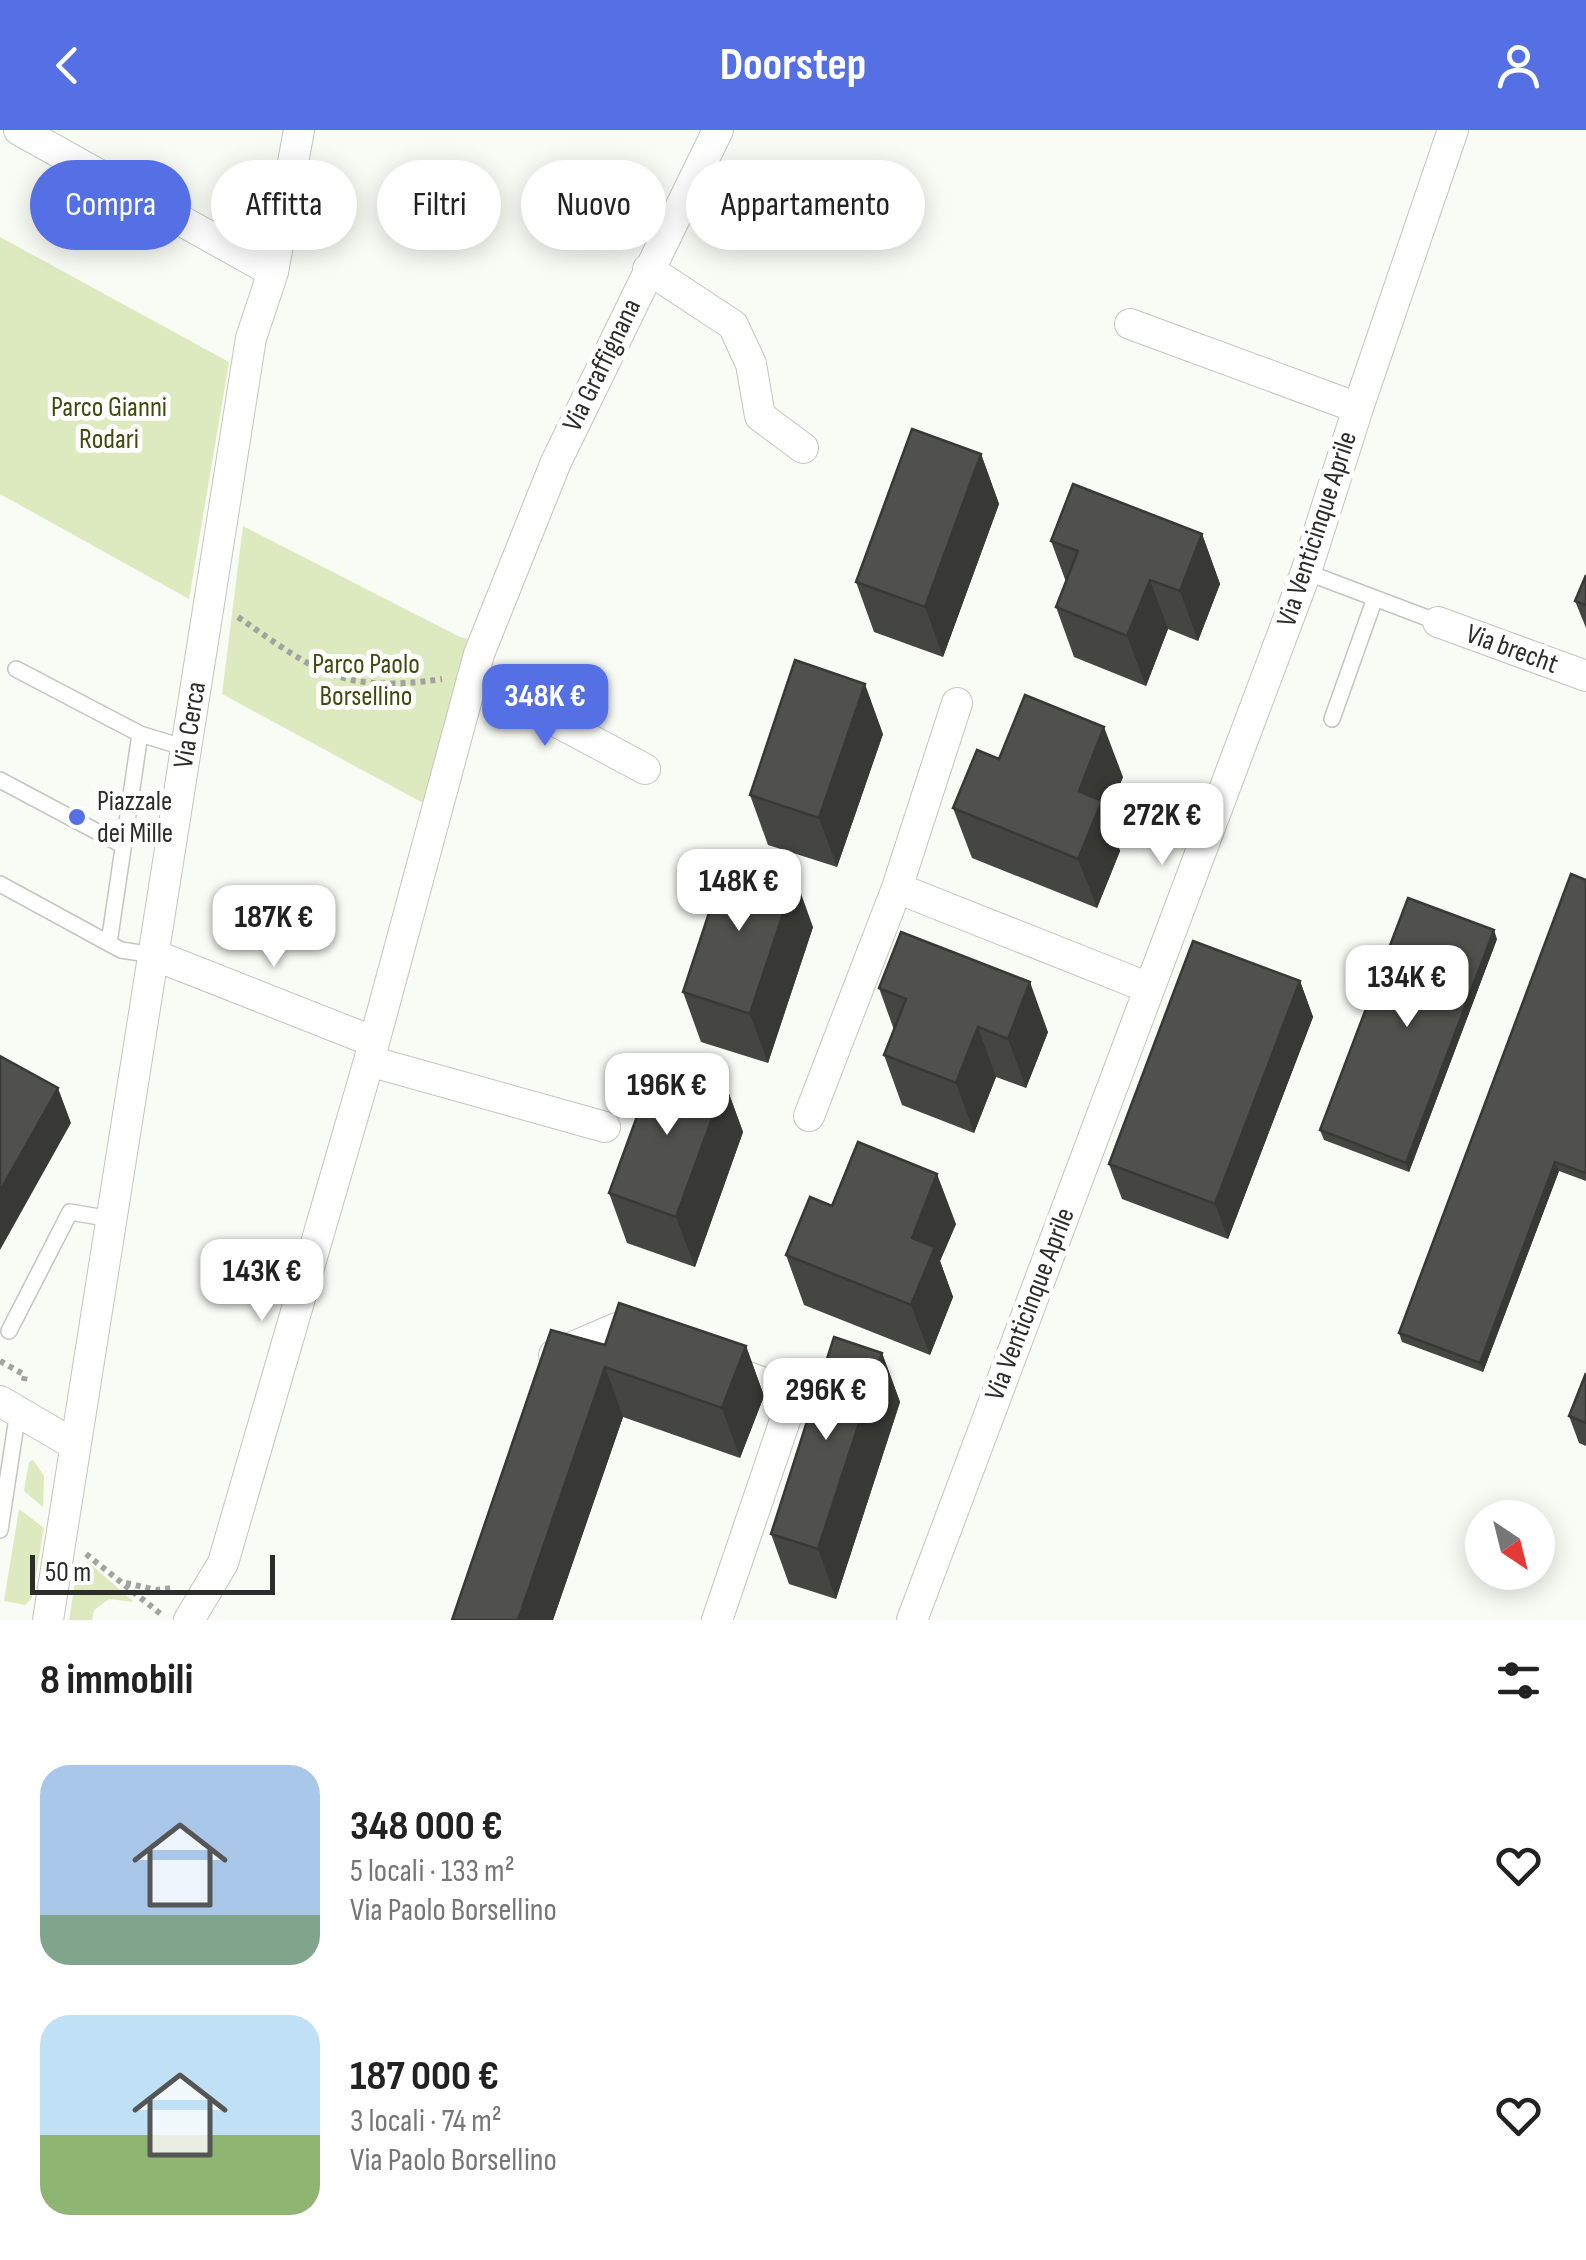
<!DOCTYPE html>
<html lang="it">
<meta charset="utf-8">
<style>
:root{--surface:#fff;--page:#f2f2f2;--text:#222;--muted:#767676;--accent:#556fe5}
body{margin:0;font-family:"Sofia Sans Condensed",sans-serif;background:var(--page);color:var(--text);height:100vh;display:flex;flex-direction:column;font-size:38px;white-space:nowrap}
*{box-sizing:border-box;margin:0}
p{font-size:32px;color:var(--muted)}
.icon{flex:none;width:55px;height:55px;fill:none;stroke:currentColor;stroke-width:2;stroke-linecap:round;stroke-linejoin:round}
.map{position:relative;height:1490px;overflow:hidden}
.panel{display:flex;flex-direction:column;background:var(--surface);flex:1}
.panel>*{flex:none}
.hud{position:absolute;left:30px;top:30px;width:1000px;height:90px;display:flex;gap:20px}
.needle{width:65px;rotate:145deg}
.fabs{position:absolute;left:1465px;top:1370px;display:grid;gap:20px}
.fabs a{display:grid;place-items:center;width:90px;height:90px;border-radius:50%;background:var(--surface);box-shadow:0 5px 25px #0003;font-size:50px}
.scale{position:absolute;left:30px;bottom:25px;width:245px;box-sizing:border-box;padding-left:10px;border:5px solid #2c2c2a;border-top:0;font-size:28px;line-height:35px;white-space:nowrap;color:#2c2c2a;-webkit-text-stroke:8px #fff;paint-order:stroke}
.price{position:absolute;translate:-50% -85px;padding:0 22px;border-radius:20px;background:#fff;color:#222;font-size:32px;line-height:65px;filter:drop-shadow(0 2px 5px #0008)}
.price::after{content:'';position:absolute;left:50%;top:60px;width:30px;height:22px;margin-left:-15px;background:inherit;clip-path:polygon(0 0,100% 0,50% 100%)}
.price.selected{background:var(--accent);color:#fff}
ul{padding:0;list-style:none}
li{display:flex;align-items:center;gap:30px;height:250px;padding:0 40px}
li span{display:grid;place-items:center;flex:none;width:280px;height:200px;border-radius:30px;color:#555}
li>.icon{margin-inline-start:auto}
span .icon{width:120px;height:120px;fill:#fffc;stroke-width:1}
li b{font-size:42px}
h2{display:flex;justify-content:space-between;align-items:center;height:120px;padding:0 40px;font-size:42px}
.chip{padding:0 35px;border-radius:45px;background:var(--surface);box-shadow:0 5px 25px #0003;font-size:35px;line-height:90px}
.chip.selected{background:var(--accent);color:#fff}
header{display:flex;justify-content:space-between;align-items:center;height:130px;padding:0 40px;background:var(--accent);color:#fff;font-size:45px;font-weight:700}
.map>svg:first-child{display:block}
.green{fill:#dde9bf}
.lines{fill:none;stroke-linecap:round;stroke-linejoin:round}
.lane-casing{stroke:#c4c5c0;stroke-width:18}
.street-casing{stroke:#c4c5c0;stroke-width:32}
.path{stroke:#a2a39e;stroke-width:6;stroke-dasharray:5 5;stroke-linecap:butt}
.lane{stroke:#fff;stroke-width:15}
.street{stroke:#fff;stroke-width:30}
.wall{fill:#454641}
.shaded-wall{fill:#383935}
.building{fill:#50514c;stroke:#383935;stroke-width:2.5}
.poi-dot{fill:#556fe5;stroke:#fff;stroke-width:4}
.labels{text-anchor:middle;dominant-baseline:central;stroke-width:10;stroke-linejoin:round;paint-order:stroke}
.street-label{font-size:28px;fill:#2c2c2a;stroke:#fff}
.park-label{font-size:28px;fill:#3e4a0e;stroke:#fff}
.poi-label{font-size:28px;fill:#2c2c2a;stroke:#fff;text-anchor:start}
</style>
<header><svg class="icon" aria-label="back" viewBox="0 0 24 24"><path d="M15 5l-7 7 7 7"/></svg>Doorstep<svg class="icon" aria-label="person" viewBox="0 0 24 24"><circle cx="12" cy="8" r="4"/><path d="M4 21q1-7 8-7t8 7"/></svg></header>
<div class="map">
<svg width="1586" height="1490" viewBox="0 0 1586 1490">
<rect width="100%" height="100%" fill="#f9fbf5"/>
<path class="green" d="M0 107 229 232 189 469 0 364Z
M243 396 460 507 469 509 423 673 222 564Z
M33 1330 44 1346 43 1377 24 1361 29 1332Z
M19 1379 44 1398 32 1468 25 1475 4 1471Z
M87 1431 134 1472 109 1469 94 1480 92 1490H69L76 1446 84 1448Z"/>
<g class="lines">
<g class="lane-casing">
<path id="lane" d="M1306 442 1438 492
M16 539 140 604 186 618
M1332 589 1375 468
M0 650 122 715
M0 754 121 820 154 825
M109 813 140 604
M9 1201 70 1082 111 1089
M0 1400 18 1281"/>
</g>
<g class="street-casing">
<path id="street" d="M19 0 273 142
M648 139 733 195 751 234 760 286 803 318
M1130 194 1358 278
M1438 492 1586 546
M473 547 645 639
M897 758 1149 858
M154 825 372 911
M369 931 605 997
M809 986 897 758 957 573
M554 1225 617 1198 645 1208
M0 1271 75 1315
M48 1490 251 208 273 142 299 0
M189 1490 223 1433 369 931 479 524 556 332 718 0
M717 1490 794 1264 721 1237
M912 1490 1306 442 1358 278 1453 0"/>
</g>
<path class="path" d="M238 487C317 542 342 564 442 549
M0 1231 25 1245 24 1251
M86 1424 162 1485
M126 1453 156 1460 173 1458"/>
<use href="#lane" class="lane"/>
<use href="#street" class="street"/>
</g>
<path class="wall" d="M981 324 999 374 943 527 874 502 856 452Z
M1202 404 1220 454 1198 511 1168 499 1146 556 1074 527 1056 477 1066 452 1051 411Z
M1586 445V498L1575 471Z
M883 604 837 737 768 715 750 665Z
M999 629 1123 647 1107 685 1120 721 1097 778 972 728 953 678Z
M1586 750V1051L1559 1041 1483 1242 1402 1212 1399 1203Z
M813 797 768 933 701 912 683 862Z
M1497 809 1409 1042 1324 1010 1320 1000Z
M1300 851 1313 887 1228 1109 1122 1069 1109 1034Z
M879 858 1048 902 1026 958 996 947 974 1003 902 975 884 925 894 900Z
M725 953 743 1002 695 1137 627 1113 609 1063Z
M832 1076 956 1094 940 1131 953 1167 930 1225 804 1175 786 1125Z
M605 1215 746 1216 764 1266 740 1328 623 1287 553 1490H452Z
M882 1223 900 1272 836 1469 789 1454 771 1404Z
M1586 1243V1316L1579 1313 1569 1286Z"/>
<path class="shaded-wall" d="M981 324 999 374 943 527 925 477Z
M1202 404 1220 454 1198 511 1180 461Z
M1150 450 1168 499 1146 556 1127 506Z
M865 554 883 604 837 737 819 688Z
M1104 597 1123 647 1107 685 1120 721 1097 778 1078 729 1079 661Z
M795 747 813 797 768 933 750 884Z
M1494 800 1497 809 1409 1042 1406 1033Z
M1300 851 1313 887 1228 1109 1215 1074Z
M1030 852 1048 902 1026 958 1008 909Z
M978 897 996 947 974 1003 956 953Z
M725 953 743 1002 695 1137 676 1087Z
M58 958 71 993 0 1120V1061Z
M1555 1032 1559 1041 1483 1242 1480 1233Z
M937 1044 956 1094 940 1131 953 1167 930 1225 911 1175 912 1108Z
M746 1216 764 1266 740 1328 722 1278Z
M882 1223 900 1272 836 1469 818 1419Z
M605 1237 623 1287 553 1490H518Z"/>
<path class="building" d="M912 299 981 324 925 477 856 452Z
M1073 354 1202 404 1180 461 1150 450 1127 506 1056 477 1078 421 1051 411Z
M1586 445V475L1575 471Z
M795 530 865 554 819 688 750 665Z
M1025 565 1104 597 1079 661 1102 671 1078 729 953 678 977 620 999 629Z
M728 725 795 747 750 884 683 862Z
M1571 744 1586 750V1043L1555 1032 1480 1233 1399 1203Z
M1408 768 1494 800 1406 1033 1320 1000Z
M901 802 1030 852 1008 909 978 897 956 953 884 925 906 869 879 858Z
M1193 811 1300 851 1215 1074 1109 1034Z
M0 926 58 958 0 1061Z
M658 929 725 953 676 1087 609 1063Z
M858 1012 937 1044 912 1108 935 1117 911 1175 786 1125 810 1067 832 1076Z
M619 1173 746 1216 722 1278 605 1237 518 1490H452L551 1200 605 1215Z
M834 1207 882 1223 818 1419 771 1404Z
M1586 1243V1293L1569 1286Z"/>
<circle class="poi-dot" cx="77" cy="687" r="10"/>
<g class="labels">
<g class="street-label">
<text transform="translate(602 235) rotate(-64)">Via Graffignana</text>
<text transform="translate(1317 399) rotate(-72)">Via Venticinque Aprile</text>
<text transform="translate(1512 519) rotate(20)">Via brecht</text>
<text transform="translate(190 595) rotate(-81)">Via Cerca</text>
<text transform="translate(1030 1174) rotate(-69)">Via Venticinque Aprile</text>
</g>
<g class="park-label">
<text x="109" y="277">Parco Gianni<tspan x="109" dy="32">Rodari</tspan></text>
<text x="366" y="534">Parco Paolo<tspan x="366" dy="32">Borsellino</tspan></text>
</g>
<g class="poi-label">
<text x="97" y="671">Piazzale<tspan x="97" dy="32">dei Mille</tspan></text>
</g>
</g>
</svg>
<div class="fabs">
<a><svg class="needle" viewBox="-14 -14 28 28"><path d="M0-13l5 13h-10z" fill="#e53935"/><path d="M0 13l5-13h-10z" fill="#767676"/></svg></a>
</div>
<div class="scale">50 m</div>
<b class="price selected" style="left:545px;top:619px">348K €</b>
<b class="price" style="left:1162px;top:738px">272K €</b>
<b class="price" style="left:739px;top:804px">148K €</b>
<b class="price" style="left:274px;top:840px">187K €</b>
<b class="price" style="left:1407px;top:900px">134K €</b>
<b class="price" style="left:667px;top:1008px">196K €</b>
<b class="price" style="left:262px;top:1194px">143K €</b>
<b class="price" style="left:826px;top:1313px">296K €</b>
<div class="hud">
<a class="chip selected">Compra</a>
<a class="chip">Affitta</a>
<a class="chip">Filtri</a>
<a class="chip">Nuovo</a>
<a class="chip">Appartamento</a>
</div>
</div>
<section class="panel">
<h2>8 immobili<svg class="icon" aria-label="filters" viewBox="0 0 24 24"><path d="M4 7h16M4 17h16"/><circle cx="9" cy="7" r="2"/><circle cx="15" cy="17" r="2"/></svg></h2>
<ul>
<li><span style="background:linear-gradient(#a9c7e8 75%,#7fa58c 0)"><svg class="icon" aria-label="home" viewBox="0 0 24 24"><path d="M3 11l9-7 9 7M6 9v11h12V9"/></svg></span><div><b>348 000 €</b><p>5 locali · 133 m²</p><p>Via Paolo Borsellino</p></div><svg class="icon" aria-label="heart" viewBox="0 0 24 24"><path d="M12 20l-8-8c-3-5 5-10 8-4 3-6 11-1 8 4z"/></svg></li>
<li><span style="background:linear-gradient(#bfe0f5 60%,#8fb573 0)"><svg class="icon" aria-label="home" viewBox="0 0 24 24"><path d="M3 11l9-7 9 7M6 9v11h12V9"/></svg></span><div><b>187 000 €</b><p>3 locali · 74 m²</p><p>Via Paolo Borsellino</p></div><svg class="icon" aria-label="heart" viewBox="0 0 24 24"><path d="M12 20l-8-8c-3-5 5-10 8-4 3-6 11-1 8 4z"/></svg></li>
</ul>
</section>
